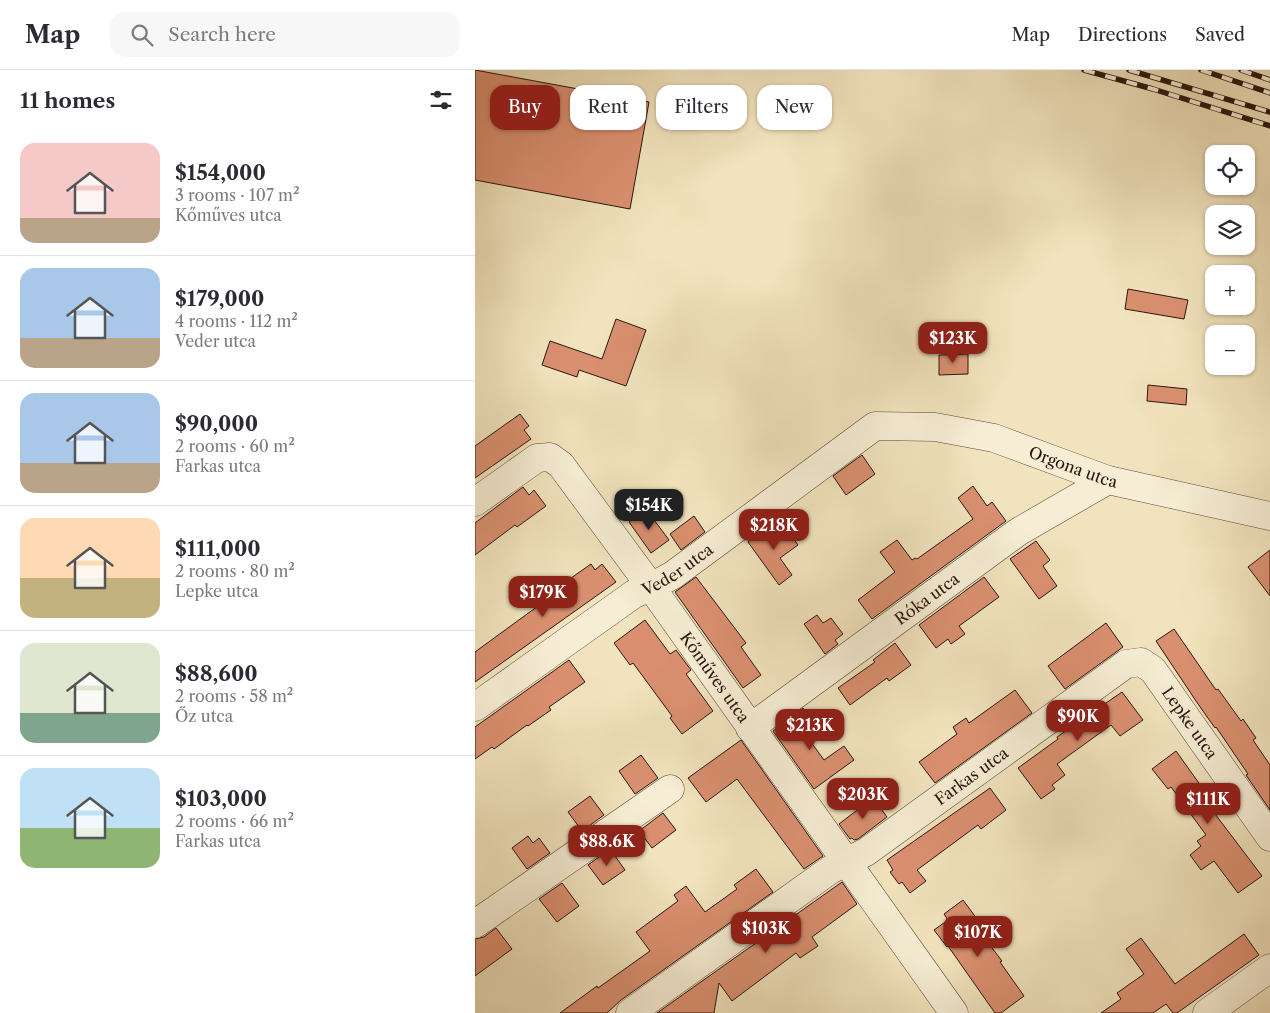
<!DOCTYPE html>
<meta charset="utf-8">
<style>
:root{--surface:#fff;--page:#f7f7f7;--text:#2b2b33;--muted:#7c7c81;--line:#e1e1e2;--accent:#8f2418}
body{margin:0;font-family:"Libre Caslon Text",serif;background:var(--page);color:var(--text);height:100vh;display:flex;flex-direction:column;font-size:19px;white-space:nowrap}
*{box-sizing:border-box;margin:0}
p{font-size:16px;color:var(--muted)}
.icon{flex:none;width:28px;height:28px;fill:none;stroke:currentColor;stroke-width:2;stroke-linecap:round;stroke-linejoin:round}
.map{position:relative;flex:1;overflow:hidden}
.side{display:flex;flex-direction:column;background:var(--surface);width:475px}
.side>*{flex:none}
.guide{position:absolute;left:15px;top:15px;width:475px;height:45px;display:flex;gap:10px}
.fabs{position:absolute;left:730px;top:75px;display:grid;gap:10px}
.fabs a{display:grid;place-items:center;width:50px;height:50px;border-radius:10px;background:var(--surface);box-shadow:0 1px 4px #0004;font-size:25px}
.price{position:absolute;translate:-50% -42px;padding:0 11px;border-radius:10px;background:var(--accent);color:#fff;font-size:16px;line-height:32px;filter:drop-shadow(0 1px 2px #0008)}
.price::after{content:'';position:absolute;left:50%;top:30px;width:15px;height:11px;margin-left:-8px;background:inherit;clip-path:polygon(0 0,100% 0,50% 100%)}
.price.on{background:#222;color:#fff}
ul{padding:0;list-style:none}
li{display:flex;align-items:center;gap:15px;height:125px;padding:0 20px}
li+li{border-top:1px solid var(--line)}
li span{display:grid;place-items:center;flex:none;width:140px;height:100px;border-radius:15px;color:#555}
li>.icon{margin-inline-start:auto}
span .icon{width:60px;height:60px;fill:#fffc;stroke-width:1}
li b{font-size:21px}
h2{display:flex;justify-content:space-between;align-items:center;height:60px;padding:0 20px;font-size:21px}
.tag{padding:0 18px;border-radius:15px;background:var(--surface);box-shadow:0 1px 4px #0004;font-size:18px;line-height:45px}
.tag.on{background:var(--accent);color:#fff}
header{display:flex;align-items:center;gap:30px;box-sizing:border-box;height:70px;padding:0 25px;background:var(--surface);border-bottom:1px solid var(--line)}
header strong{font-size:24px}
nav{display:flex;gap:28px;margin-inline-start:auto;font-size:18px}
.search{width:350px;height:45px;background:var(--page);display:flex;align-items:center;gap:12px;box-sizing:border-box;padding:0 18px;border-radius:15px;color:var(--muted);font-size:19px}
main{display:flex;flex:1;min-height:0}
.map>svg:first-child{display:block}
.building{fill:#da9070;stroke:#2b150c}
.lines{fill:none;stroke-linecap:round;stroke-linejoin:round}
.minor-casing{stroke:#5c4838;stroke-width:29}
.minor{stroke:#f6edd4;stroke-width:28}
.rail-casing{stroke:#2b150c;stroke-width:5.5}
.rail{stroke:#f6edd4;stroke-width:4;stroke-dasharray:11;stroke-linecap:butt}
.labels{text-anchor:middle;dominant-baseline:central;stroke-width:4.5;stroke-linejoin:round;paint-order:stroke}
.street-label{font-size:16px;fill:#2b150c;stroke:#f6edd4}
</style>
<header>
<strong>Map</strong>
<div class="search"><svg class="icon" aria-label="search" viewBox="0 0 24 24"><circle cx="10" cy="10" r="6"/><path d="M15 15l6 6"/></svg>Search here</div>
<nav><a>Map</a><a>Directions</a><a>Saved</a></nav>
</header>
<main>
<section class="side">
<h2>11 homes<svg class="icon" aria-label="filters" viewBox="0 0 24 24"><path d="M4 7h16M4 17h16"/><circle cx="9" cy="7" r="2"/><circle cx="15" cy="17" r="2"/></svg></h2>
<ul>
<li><span style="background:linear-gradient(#f6c9c9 75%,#b9a48a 0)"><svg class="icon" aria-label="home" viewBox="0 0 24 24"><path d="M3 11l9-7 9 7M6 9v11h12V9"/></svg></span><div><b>$154,000</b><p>3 rooms · 107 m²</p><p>Kőműves utca</p></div></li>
<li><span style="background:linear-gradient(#a9c7e8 70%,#b9a48a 0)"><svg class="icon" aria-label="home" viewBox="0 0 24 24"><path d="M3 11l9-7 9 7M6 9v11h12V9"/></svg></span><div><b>$179,000</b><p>4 rooms · 112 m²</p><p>Veder utca</p></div></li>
<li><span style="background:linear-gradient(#a9c7e8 70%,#b9a48a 0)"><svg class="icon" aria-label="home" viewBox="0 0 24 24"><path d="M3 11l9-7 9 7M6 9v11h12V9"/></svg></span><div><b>$90,000</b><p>2 rooms · 60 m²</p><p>Farkas utca</p></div></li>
<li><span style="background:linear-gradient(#ffd9b3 60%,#c2b280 0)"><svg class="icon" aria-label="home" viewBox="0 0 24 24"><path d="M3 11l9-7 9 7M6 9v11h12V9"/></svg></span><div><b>$111,000</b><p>2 rooms · 80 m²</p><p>Lepke utca</p></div></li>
<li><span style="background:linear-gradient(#dfe7d0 70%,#7fa58c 0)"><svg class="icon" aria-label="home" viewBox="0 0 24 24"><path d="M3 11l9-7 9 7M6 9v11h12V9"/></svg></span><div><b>$88,600</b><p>2 rooms · 58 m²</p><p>Őz utca</p></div></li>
<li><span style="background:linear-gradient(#bfe0f5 60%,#8fb573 0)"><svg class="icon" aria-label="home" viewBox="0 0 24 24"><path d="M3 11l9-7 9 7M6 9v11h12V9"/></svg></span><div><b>$103,000</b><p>2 rooms · 66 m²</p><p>Farkas utca</p></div></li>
</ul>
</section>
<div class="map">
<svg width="795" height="943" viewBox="0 0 795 943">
<rect width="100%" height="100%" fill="#f1e3bd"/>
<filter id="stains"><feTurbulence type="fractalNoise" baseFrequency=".004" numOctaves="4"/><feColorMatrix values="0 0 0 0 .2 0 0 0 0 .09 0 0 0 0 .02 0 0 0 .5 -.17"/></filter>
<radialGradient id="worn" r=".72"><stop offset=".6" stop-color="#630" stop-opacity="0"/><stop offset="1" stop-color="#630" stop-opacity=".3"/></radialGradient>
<path class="building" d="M0 0 174 32 155 139 0 110Z
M653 219 713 230 709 249 650 239Z
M141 249 171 260 151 316 104 300 102 307 67 295 75 271 127 289Z
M493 284V304L464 305V285Z
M673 315 712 319 711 335 672 331Z
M45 344 54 356 49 360 56 369 0 408V376Z
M387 385 400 404 371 425 358 406Z
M498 416 512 436 517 432 531 451 397 549 383 530 420 502 405 482 422 470 437 490 440 488 442 489 498 449 483 428Z
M48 417 54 425 59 420 71 436 42 457 40 455 0 485V453Z
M171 439 194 470 176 483 154 452Z
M219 446 230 462 206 480 195 464Z
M308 454 323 475 305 488 317 505 304 515 273 472 295 456 299 461Z
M561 471 575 490 568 496 582 516 564 529 535 489Z
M795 480V526L773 497Z
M116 494 120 500 127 494 141 512 0 612V582L74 528 72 525Z
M221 507 271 573 266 577 286 605 268 618 200 522Z
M509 507 524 527 484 556 490 564 476 574 473 569 461 578 444 555Z
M342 545 348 553 356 548 368 564 360 570 363 574 350 584 329 554Z
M170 550 195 584 201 580 216 600 211 604 238 641 207 664 195 648 197 646 158 593 155 595 139 573Z
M631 553 648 577 590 619 573 596Z
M699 559 741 620 743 619 766 651 768 649 781 668 778 670 795 695V740L771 705 773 704 741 657 740 658 723 634 681 571Z
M420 573 436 595 414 611 412 608 375 635 363 618 400 592 398 590Z
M94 590 110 612 74 637 76 640 53 656 52 655 19 679 17 677 0 689V657Z
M540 620 557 643 460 713 444 692 482 664 478 657 491 648 494 653Z
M647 622 668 650 645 666 636 655 582 694 590 705 577 715 580 719 566 729 543 698 583 669 582 667Z
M328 638 339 653 328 661 349 690 369 676 379 690 339 719 298 661Z
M266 670 348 786 329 799 262 709 231 732 213 708Z
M701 681 741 737 737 740 787 806 763 823 739 791 726 800 715 785 726 776 722 771 731 765 696 717 693 719 677 699Z
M166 685 183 708 160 724 144 701Z
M515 718 531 740 506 759 503 755 442 800 451 811 435 823 427 812 424 814 415 802 418 800 412 790Z
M115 726 129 745 107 761 93 742Z
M398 728 412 747 383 769 379 770 377 768 375 769 364 754Z
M188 743 201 760 177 778 164 761Z
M53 766 58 773 64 768 75 783 52 799 37 778Z
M135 779 150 800 128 815 113 795Z
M281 799 298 822 146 930 132 943H85L122 916 123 918 175 881 161 862 203 831 199 825 211 816 230 842 262 819 259 815Z
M367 812 382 834 337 867 343 876 325 888 321 883 257 931 244 913 239 943H182Z
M87 813 104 836 82 852 64 829Z
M488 830 505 853 501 857 527 891 525 892 549 926 526 943H520L473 876 472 877 459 860 473 850 469 844Z
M21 858 37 879 0 906V869L9 867Z
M769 864 784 885 702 943H698L691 934 678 943H626L646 929 642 923 669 904 651 879 666 868 700 914Z"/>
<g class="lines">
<g class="minor-casing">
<g id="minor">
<path id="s1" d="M0 432 62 388 75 387 86 395 176 517 479 943"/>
<path id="s2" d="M0 637 159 524 176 517 198 505 400 356 460 357 519 368 633 410 795 446"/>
<path id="s3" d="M275 658 543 462 633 410"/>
<path d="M0 854 195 719"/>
<path id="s4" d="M155 943 355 800 391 782 651 594 666 592 678 600 795 767"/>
<path d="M732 943 795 898"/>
</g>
</g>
<use href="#minor" class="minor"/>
<g class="rail-casing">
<path id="rail" d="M609 0 678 19 795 56
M654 0 795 42
M726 0 795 23
M766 0 795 10"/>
</g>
<use href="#rail" class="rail"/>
</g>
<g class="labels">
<g class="street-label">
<text stroke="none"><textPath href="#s2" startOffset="694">Orgona utca</textPath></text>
<text stroke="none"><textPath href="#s2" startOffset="245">Veder utca</textPath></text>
<text stroke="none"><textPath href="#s3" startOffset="219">Róka utca</textPath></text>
<text stroke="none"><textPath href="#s1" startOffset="365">Kőműves utca</textPath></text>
<text stroke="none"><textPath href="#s4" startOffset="701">Lepke utca</textPath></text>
<text stroke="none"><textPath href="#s4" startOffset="416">Farkas utca</textPath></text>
</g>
</g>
<rect width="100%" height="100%" filter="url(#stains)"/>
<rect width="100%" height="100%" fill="url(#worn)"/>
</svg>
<div class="fabs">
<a><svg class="icon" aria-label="locate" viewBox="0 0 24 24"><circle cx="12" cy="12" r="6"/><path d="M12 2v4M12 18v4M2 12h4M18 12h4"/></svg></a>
<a><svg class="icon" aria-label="layers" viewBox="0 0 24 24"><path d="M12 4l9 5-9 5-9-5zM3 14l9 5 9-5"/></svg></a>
<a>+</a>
<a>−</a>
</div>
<b class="price" style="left:478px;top:294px">$123K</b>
<b class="price on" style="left:174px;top:461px">$154K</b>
<b class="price" style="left:299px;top:481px">$218K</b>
<b class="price" style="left:68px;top:548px">$179K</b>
<b class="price" style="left:603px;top:672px">$90K</b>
<b class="price" style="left:335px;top:681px">$213K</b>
<b class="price" style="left:388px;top:750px">$203K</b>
<b class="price" style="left:733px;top:755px">$111K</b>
<b class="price" style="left:132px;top:797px">$88.6K</b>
<b class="price" style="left:291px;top:884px">$103K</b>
<b class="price" style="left:503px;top:888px">$107K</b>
<div class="guide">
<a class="tag on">Buy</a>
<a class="tag">Rent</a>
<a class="tag">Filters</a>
<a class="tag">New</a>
</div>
</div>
</main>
